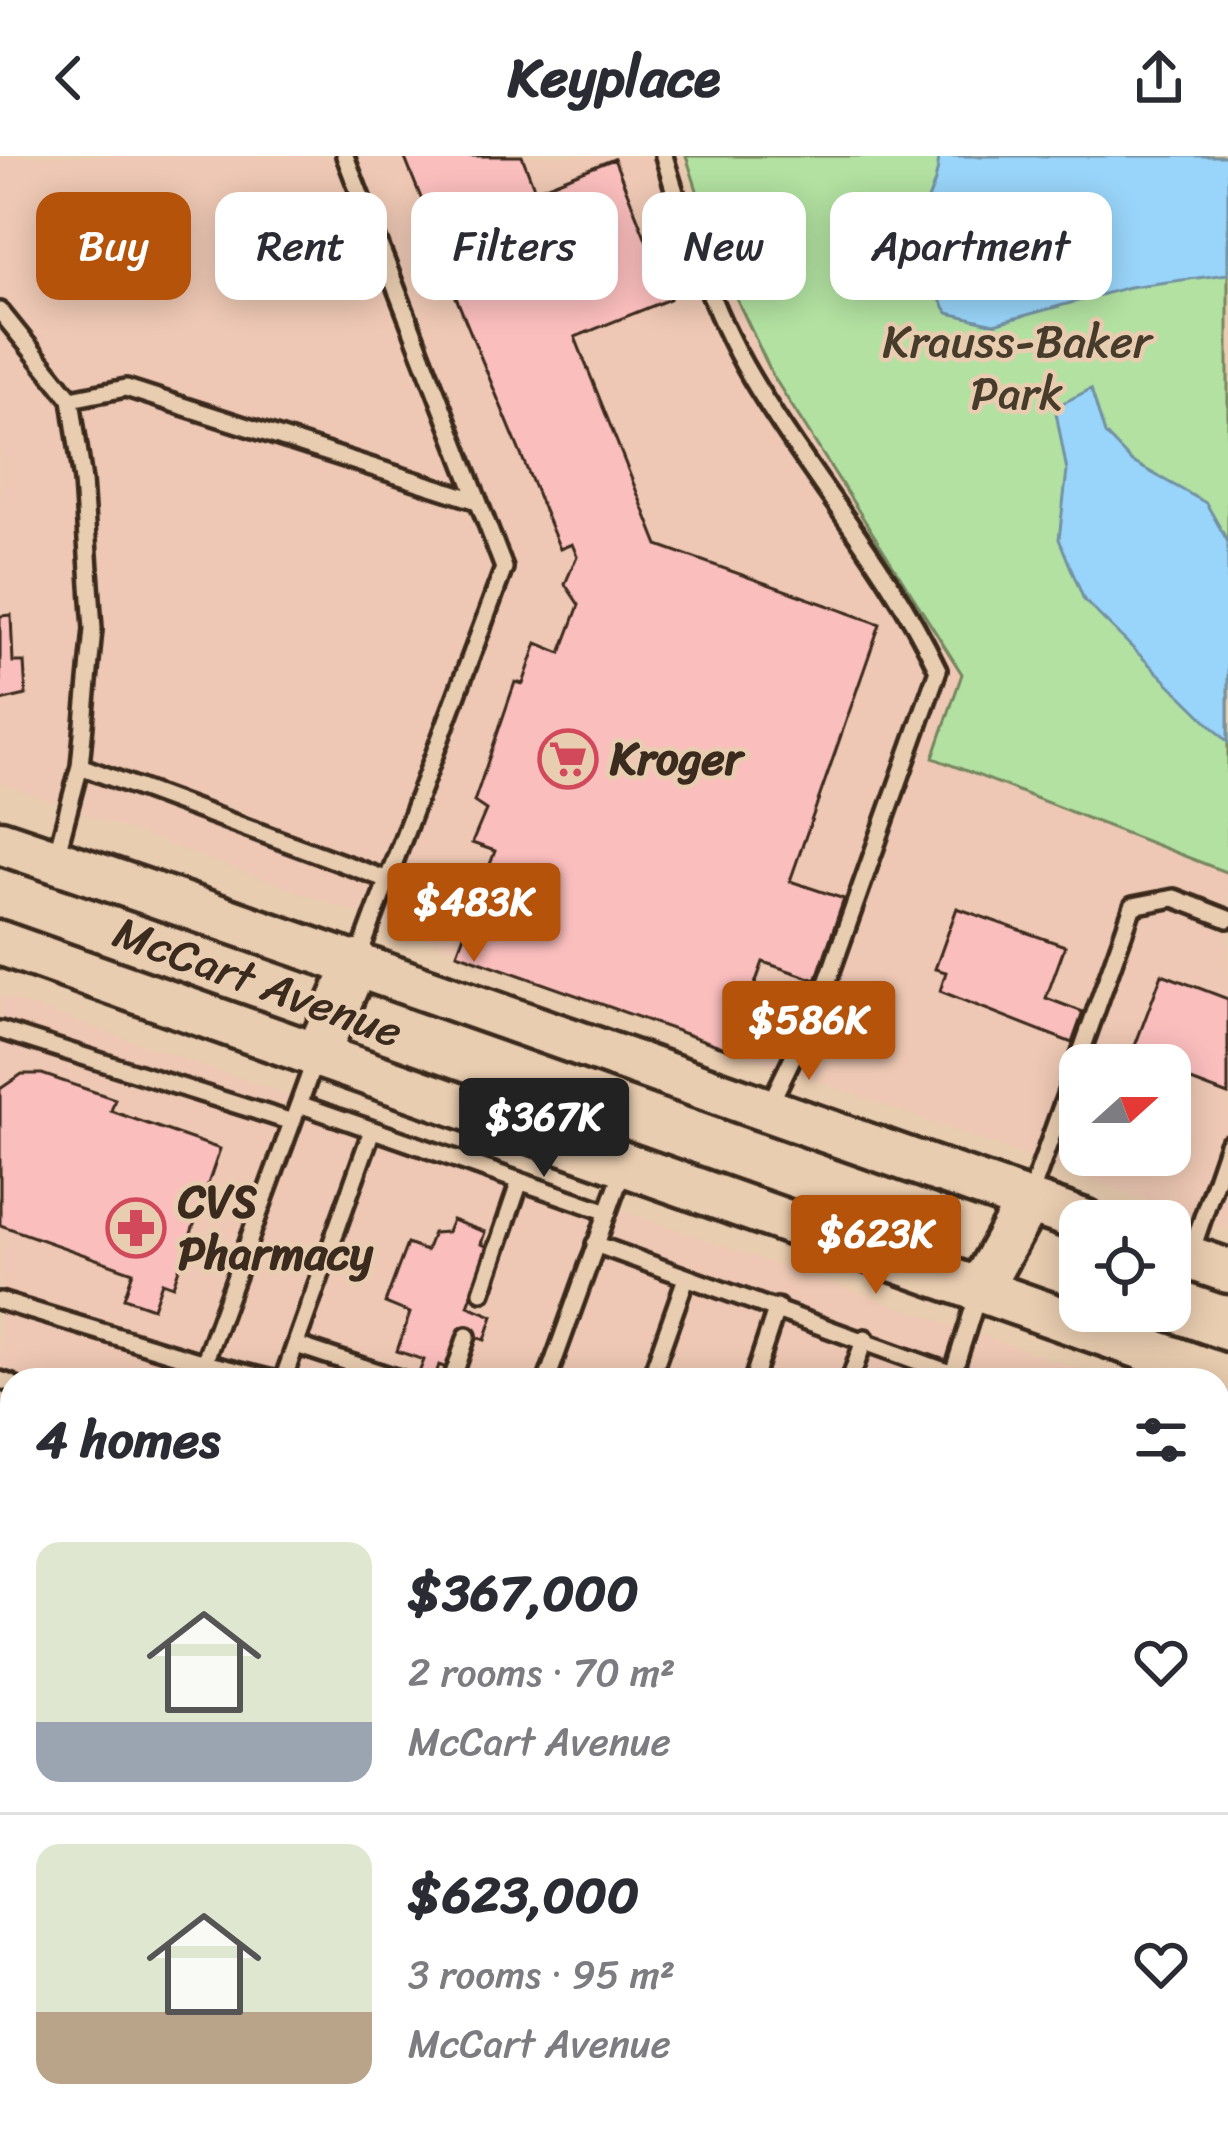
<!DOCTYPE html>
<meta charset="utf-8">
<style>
:root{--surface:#fff;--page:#f2f2f3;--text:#2b2b33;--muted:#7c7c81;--line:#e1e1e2;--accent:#b45309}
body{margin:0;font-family:Sriracha,sans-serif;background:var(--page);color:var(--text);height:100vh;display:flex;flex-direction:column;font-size:45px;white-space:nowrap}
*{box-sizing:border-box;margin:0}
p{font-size:39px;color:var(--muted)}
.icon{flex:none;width:66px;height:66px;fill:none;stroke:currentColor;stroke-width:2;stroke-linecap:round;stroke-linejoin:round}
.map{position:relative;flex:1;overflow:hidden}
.sheet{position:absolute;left:0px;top:1212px;width:1230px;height:771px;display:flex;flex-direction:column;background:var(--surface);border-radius:36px 36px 0 0;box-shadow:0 6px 30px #0003}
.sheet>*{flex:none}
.guide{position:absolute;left:36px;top:36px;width:1158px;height:108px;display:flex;gap:24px}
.needle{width:78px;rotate:69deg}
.tools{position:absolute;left:1059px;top:888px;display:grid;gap:24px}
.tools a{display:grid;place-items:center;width:132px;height:132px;border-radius:24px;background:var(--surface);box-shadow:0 6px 30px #0003;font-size:60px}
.price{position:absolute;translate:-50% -102px;padding:0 27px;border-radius:12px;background:var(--accent);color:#fff;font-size:39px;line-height:78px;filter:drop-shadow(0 3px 6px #0008)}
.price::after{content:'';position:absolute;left:50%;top:72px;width:36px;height:27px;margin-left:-18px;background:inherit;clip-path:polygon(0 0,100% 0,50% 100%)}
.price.active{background:#222;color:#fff}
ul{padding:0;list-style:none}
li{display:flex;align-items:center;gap:36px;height:300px;padding:0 36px}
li+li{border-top:3px solid var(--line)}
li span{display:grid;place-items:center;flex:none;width:336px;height:240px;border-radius:24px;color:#555}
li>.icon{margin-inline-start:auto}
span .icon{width:144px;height:144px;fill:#fffc;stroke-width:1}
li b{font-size:51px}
h2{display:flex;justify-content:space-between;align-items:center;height:144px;padding:0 36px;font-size:51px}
.pill{padding:0 42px;border-radius:24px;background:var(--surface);box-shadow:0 6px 30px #0003;font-size:42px;line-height:108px}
.pill.active{background:var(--accent);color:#fff}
header{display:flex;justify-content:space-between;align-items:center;height:156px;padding:0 36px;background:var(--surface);font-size:54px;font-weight:700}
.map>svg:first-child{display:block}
.built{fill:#eec8b4;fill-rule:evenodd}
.green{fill:#b2e1a1;stroke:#768660;stroke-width:3}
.water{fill:#99d5fa;stroke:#7391a2;stroke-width:3}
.building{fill:#fabebd;stroke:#3b2a1e;stroke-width:3}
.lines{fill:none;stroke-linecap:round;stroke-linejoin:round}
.service-casing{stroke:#3b2a1e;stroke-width:24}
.secondary-casing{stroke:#3b2a1e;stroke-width:51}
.service{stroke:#e9cdb0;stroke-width:15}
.secondary{stroke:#e9cdb0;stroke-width:42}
.labels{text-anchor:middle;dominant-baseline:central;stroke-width:9;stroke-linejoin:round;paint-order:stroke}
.park-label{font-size:45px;fill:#473c2b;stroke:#e9cdb0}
.poi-label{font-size:45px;font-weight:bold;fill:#3b2a1e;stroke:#e9cdb0;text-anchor:start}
.street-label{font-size:45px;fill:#3b2a1e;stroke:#e9cdb0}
</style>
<header><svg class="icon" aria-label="back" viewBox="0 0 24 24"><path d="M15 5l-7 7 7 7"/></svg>Keyplace<svg class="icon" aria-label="share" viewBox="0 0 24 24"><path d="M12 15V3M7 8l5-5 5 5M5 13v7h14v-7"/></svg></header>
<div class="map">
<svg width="1228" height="1981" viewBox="0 0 1228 1981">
<rect width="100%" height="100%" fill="#e9cdb0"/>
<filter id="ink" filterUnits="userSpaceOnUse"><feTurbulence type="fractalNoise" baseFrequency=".00833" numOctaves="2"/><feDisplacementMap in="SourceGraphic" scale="24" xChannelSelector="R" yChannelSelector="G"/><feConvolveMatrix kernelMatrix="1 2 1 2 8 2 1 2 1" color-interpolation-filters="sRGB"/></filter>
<g filter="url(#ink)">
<path class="built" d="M0 0H682L697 78 962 518 934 602 1228 717V1074L0 627ZM1080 909H1170V999H1080Z
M0 839 1110 1224H12V1766L0 1720Z
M1218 1261 1228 1265V1981H506L495 1971H1218Z"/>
<path class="green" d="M686 0H1228V717L933 602 962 518 773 220 722 112Z"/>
<path class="water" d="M939 0H1228V118L1129 131 994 168 948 157C929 127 908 94 923 56 931 36 938 23 939 0Z
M1091 233 1105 278 1131 305 1206 347 1228 386V586L1084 444 1059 383 1067 315 1055 251Z"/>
<path class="building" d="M404 0H522L535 34 614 3 670 143 575 181 658 389 880 468 790 725 844 743 816 824 763 806 731 894 457 797 495 695 472 687 486 654 474 646 515 526 523 528 537 487 561 497 579 449 565 428 577 400 572 388 560 393 429 76 434 74Z
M11 459 13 506H24L26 539 0 545V460Z
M957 752 1065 790 1046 842 1083 856 1072 887 940 835 946 816 935 813Z
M1162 818 1228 843V939L1170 917V909L1130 903Z
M22 918H42L115 943 111 955 220 993 173 1130 162 1126 153 1152 124 1142 133 1116 0 1069V933Z
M452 1064 485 1076 481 1088 490 1091 468 1150 493 1160 485 1184 460 1175 446 1212 439 1209 434 1224H421L417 1222 424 1204 397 1195 410 1157 385 1147 407 1088 426 1095 433 1077 447 1076Z
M0 1313 12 1317V1396L0 1392Z
M0 1598 12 1633V1753L0 1722Z
M1228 1622V1751L1225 1759 1218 1757V1638L1222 1640Z
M584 1971H805L801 1981H612Z"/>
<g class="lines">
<g class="service-casing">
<path id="service" d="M345 0 504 412 358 803
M664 0C687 77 710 152 751 221 810 322 888 408 938 514L822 841 768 952
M0 155 71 243 83 325 93 473 80 610 55 704
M71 243 126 232 478 345
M80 610 388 724
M0 874 292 966
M299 948 608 1056
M1029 1043 1133 750 1174 742 1228 763
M595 1088 953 1218
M1190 1099 1228 988
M482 1136 520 1025
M0 1145 204 1207 198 1224
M296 1189 402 1224
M0 1224 12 1228
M273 1224 204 1207 315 904
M283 1224 372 974
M452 1224 467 1180
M547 1224 624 1011
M650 1224 686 1122
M753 1224 777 1151
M850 1224 865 1182
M951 1224 979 1135
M1218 1309 1228 1313
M1218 1474 1228 1442
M0 1523 12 1527
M1218 1788 1228 1791"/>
</g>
<g class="secondary-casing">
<path id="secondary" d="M0 686C363 808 722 940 1084 1065
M0 787 1228 1222
M316 901 357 806
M1170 1095 1228 1115
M979 1135 1028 1046"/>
</g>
<use href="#service" class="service"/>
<use href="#secondary" class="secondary"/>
</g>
</g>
<defs>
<g id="supermarket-ring" transform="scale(3)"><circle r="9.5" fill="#e9cdb0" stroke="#d1495b" stroke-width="1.5"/><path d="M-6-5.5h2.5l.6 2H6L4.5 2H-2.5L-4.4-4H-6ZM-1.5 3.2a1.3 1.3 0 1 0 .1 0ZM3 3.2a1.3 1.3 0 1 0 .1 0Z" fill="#d1495b"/></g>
<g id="pharmacy-ring" transform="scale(3)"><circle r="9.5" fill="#e9cdb0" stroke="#d1495b" stroke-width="1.5"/><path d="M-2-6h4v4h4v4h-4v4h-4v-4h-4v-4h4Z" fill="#d1495b"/></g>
</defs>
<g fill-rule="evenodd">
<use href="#supermarket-ring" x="568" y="603"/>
<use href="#pharmacy-ring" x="136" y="1072"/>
</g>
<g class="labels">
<g class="park-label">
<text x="1017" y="186">Krauss-Baker<tspan x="1017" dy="52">Park</tspan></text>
</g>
<g class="poi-label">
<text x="610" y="603">Kroger</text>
<text x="178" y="1046">CVS<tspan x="178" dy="52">Pharmacy</tspan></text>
</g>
<g class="street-label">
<text transform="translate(258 826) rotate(20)">McCart Avenue</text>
</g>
</g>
</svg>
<div class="tools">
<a><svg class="needle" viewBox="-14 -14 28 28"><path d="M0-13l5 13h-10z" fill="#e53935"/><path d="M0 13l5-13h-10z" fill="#7c7c81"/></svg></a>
<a><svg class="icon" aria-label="locate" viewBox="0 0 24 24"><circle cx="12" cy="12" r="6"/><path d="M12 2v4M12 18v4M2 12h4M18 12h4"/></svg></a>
</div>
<b class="price" style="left:474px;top:809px">$483K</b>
<b class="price" style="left:809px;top:927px">$586K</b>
<b class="price active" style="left:544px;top:1024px">$367K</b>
<b class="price" style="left:876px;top:1141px">$623K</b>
<div class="guide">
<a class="pill active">Buy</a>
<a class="pill">Rent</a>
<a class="pill">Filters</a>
<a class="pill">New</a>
<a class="pill">Apartment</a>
</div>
<section class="sheet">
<h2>4 homes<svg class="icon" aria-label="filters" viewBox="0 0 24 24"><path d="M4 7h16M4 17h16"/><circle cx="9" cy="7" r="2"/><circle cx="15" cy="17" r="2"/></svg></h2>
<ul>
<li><span style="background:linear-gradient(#dfe7d0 75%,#9aa5b1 0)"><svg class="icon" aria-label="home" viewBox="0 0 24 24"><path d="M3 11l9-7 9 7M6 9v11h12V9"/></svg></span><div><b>$367,000</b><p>2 rooms · 70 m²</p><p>McCart Avenue</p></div><svg class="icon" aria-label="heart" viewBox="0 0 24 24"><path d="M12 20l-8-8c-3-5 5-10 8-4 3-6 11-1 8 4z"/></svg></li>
<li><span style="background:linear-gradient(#dfe7d0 70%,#b9a48a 0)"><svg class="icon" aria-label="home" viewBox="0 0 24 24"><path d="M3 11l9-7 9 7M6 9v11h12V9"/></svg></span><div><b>$623,000</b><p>3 rooms · 95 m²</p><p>McCart Avenue</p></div><svg class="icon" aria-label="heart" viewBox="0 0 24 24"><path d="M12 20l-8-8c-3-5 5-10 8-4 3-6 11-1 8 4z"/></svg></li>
</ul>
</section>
</div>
